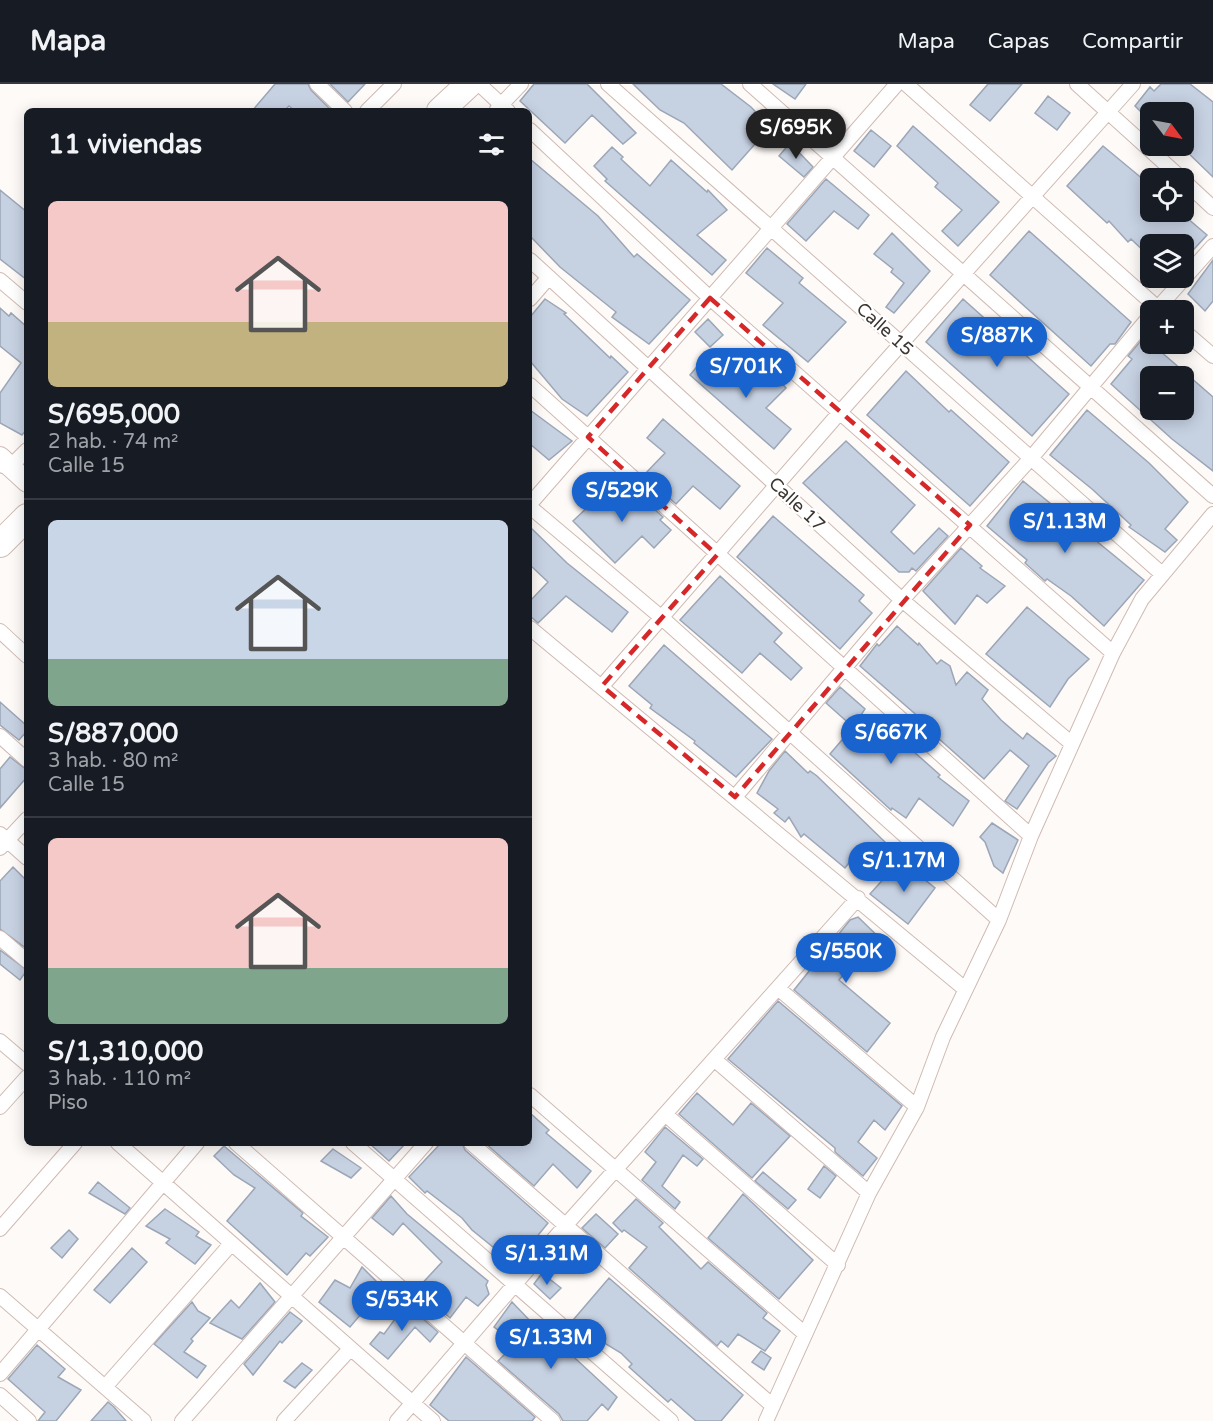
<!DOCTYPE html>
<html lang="es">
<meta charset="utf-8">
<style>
:root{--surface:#171b24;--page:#20242c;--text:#f1f3f6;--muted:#9ea1a6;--line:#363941;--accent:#1863ce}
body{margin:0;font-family:"Varela Round",sans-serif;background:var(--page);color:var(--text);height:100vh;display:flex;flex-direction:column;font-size:22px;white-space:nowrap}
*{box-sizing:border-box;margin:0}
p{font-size:20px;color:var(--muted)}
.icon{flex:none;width:33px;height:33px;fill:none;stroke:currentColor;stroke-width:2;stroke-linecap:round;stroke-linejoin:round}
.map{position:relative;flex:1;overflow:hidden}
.sheet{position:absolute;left:24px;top:24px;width:508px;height:1038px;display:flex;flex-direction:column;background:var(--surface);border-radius:9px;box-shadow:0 3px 15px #0003}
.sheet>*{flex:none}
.needle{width:39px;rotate:122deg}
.buttons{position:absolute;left:1140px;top:18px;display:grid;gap:12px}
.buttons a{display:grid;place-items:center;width:54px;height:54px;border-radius:9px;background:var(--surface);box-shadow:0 3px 15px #0003;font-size:30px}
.price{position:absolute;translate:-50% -51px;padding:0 14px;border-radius:21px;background:var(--accent);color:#fff;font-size:20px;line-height:39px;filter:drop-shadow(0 2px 3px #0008)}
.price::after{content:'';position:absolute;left:50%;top:36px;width:18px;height:14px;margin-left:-9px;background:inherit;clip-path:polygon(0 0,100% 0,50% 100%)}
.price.selected{background:#222;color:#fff}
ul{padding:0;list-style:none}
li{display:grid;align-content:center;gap:12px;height:318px;padding:0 24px}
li+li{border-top:2px solid var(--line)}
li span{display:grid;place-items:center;height:186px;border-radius:9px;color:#555}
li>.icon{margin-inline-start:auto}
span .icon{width:108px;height:108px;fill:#fffc;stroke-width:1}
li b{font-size:26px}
h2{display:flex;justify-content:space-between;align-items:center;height:72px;padding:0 24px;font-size:26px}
header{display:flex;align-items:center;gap:36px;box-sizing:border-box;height:84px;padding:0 30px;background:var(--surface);border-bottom:2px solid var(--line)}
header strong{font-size:28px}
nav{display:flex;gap:33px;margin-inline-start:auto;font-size:21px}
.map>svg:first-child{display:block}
.building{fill:#c6d1e2;stroke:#9ba6b6;stroke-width:1.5;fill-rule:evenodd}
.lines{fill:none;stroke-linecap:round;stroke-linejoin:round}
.street-casing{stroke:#d0bab3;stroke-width:16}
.secondary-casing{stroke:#d0bab3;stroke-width:22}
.highway-casing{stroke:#d0bab3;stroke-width:28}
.street{stroke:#fff;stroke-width:14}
.secondary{stroke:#fff;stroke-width:20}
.highway{stroke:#fff;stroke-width:26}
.marked{fill:none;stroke:#d62828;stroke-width:4.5;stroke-dasharray:12 8;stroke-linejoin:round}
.labels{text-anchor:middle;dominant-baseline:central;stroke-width:4.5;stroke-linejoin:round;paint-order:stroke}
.street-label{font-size:18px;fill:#3d3532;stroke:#fff}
</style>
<header>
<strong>Mapa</strong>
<nav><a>Mapa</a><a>Capas</a><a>Compartir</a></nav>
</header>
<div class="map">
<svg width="1213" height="1337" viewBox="0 0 1213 1337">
<rect width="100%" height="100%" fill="#fefaf8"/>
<path class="building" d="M275 0H308L311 6 332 27H295L289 22 284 27H252Z
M330 0H365L348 18Z
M534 0H587L636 49 623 60 592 31 565 59 520 17Z
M633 0H721L751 23 770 43 732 86 684 39 660 26Z
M773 0H806L795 15Z
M988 0H1022L990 37 970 21Z
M1161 0H1190L1213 18V93L1184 65V28H1150V37L1135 22 1150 3 1154 7Z
M1048 12 1070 29 1057 46 1035 29Z
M913 42 999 118 958 162 942 147 962 126 935 103 938 99 897 62Z
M871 46 891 62 874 83 854 67Z
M790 59 813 83 804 93 779 72Z
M1103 62 1150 101V128H1180L1207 151 1184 176V160H1150V173L1131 155 1128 158 1109 137 1107 139 1067 102Z
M612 63 623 73 621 75 650 102 671 76 707 108 708 106 727 126 697 151 726 176 712 191 605 97 607 95 594 82Z
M530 75 598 132 634 173 637 170 690 216 649 260 612 233 616 228 560 183 530 152Z
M826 95 869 131 858 145 834 127 806 157 787 140Z
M0 106 27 128V196L0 175Z
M1029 147 1131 238 1115 260H1110L1091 282 990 191Z
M892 149 930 187 894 229 886 223 904 199 891 188 893 185 874 170Z
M767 164 803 194 799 199 846 238 808 278 763 241 783 219 746 189Z
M1213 176V217L1205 227 1188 210Z
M545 215 566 229 564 230 610 274 611 272 628 288 587 332 562 315 530 277V233Z
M963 215 1069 310 1032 352 926 258Z
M0 224 9 232 11 229 27 243V345L22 351 0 339V309L21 279 0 262Z
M708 235 723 251 710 263 695 248Z
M1144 253 1213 313V387L1172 355 1111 300 1132 275 1128 272ZM1150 292H1184V326H1150Z
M706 272 745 306 768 284 786 304 766 324 791 345 774 365 690 291Z
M906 287 949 328 951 326 1009 378 970 422 867 331Z
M530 326 572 357 549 376 530 360Z
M1087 326 1149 379 1188 418 1165 445 1177 456 1165 468 1129 443 1131 441 1092 405 1050 371Z
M663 335 740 402 720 425 693 402 676 420 644 391 665 369 647 354Z
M846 357 915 421 891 448 914 470 939 444 948 452 916 487 912 484 909 488H899L803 399Z
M1023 397 1144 496 1104 542 1071 512 1047 495 1045 497 1025 479 1027 476 987 442Z
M620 400 629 407 632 405 663 433 660 436 671 446 654 464 642 452 615 479 573 437 592 419 597 425Z
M773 432 864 511 859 517 872 529 840 565 737 473Z
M530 443 567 479 628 528 612 548 566 512 538 539 530 532V517L548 498 530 481Z
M961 464 982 482 980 484 1005 502 987 519 977 511 955 540 923 507Z
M720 492 782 549 774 558 802 584 791 596 760 569 742 589 680 536Z
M1027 523 1089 575 1068 595 1050 623 986 570Z
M897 542 918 561 919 559 937 580 941 576 950 582 956 601 967 588 988 606 982 615 1001 636 1023 655 1027 649 1056 672 1048 679 1017 725 1005 717 1029 682 1010 666 984 695 919 637 921 635 860 582 877 560 879 562Z
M664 561 772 655 736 693 694 659 695 657 650 624 652 621 629 602Z
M840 603 865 625 861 631 886 643 940 691 938 693 969 717 953 742 919 714 906 734 892 724 891 726 830 670 853 643 826 619Z
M0 618 27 642V647L19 656 0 641Z
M785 667 808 689 810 687 817 692 886 759 870 778 858 767 845 784 804 750 801 753 789 733 785 738 774 729 778 725 757 709 769 687Z
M10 673 27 686V693L0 724V685Z
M992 739 1018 756 1003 789 994 782 985 758 980 753Z
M904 779 935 804 908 840 870 810 888 790 892 795Z
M13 783 27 797V865L0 845V797Z
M858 833 888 862 871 884 859 872 839 896 890 939 867 968 794 906 850 836Z
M0 866 27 886 20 896 0 880Z
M778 917 902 1022 885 1046 874 1036 858 1058 877 1074 863 1092 835 1068V1064L728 975Z
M697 1009 733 1041 751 1019 790 1052 752 1094 679 1030Z
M530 1029 549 1046 546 1049 591 1087 577 1104 553 1080 534 1102 485 1059H530Z
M665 1043 703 1075 697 1082 683 1071 662 1102 680 1118 675 1125 642 1096 656 1078 645 1068Z
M369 1059H406L389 1077Z
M441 1059H462L465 1066 548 1139 512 1183 504 1172 472 1146 462 1134 427 1107 425 1109 409 1093Z
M224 1062 303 1129 301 1132 328 1153 310 1172 306 1169 287 1191 227 1137 255 1104 234 1091 214 1072Z
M333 1065 361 1084 351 1094 321 1077Z
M824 1082 836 1092 820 1114 808 1105Z
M763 1088 796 1116 788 1125 755 1097Z
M98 1098 130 1124 125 1130 89 1109Z
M743 1110 813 1176 779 1215 708 1154Z
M391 1112 407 1130 488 1197 486 1201 489 1210 478 1222 466 1213 450 1234 417 1205 442 1178 403 1139 393 1151 372 1134Z
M636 1115 663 1139 659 1143 701 1185 708 1178 767 1229 763 1234 780 1247 765 1267 738 1250 728 1263 721 1257 717 1262 629 1184 647 1163 624 1146 622 1148 613 1139Z
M165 1125 199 1148 196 1152 211 1161 195 1180 166 1159 170 1155 146 1142Z
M596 1130 618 1150 605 1164 582 1144Z
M69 1146 78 1155 62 1174 51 1164Z
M132 1164 147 1178 110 1219 94 1206Z
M362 1183 383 1204 350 1243 319 1218 335 1196 350 1204Z
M542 1189 561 1204 550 1215 534 1200Z
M609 1194 743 1311 721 1337H696L671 1315 668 1318 629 1283 632 1280 621 1269 596 1254 574 1235Z
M260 1199 275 1218 242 1255 210 1239 231 1216 239 1224Z
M192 1218 198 1227 210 1234 191 1255 193 1257 184 1268 206 1282 197 1294 154 1260Z
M512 1218 560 1268 564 1264 617 1313 608 1326 602 1320 587 1337H563L559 1330 498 1277 516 1259 494 1243Z
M406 1220 438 1248 430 1258 415 1243 388 1275 370 1260 380 1248 384 1250Z
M290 1228 302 1237 282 1259 280 1257 253 1291 244 1280Z
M37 1261 65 1285 58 1293 81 1306 56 1337H38L45 1328 8 1295Z
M761 1267 771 1274 764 1286 752 1278Z
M466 1273 535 1333 532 1337H449L430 1321Z
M302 1279 312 1286 295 1304 284 1297Z
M108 1318 114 1323 126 1337H91Z"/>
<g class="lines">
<g class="street-casing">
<path id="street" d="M317 0 345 27
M479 0 508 27
M608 0 1162 490
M750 0 1213 412
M906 0 1160 226
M1077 0 1181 94
M497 25 521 0
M367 27 394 0
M530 46 710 214 1113 569
M1184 97 1213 124
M530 176 902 516 1071 659
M0 196 27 219
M530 215 549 193
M1156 226 1213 162
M1184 247 1213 272
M530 301 1031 752
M3 382 10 383 27 366
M530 420 897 0
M530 423 662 534 999 836
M530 544 965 905
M0 547 27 572
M602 602 841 327 1133 0
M0 652 27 676
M735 713 902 516 1032 373 1150 232
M0 750 27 774
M0 764 27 735
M0 854 27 877
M779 905 917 1023
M0 957 27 980
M715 976 869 1109
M530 1011 805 1250
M0 1023 27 993
M665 1030 838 1181
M118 1059 433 1337
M236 1059 553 1337
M353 1059 671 1337
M471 1059 773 1322
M0 1145 75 1059
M0 1212 144 1337
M0 1290 197 1059
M105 1303 231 1160
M0 1311 29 1337
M182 1337 426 1059
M284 1337 350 1265
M397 1337 565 1142 858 814
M766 1337 869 1109 917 1023 943 953 999 836 1031 752 1113 569 1142 515 1213 430"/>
</g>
<g class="secondary-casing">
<path id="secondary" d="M0 373 27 398"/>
</g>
<g class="highway-casing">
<path id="highway" d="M440 27 469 0
M0 460 27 433"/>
</g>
<use href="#street" class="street"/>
<use href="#secondary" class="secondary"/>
<use href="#highway" class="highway"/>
</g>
<path class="marked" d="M710 214 970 441 735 713 602 602 717 471 588 353Z"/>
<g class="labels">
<g class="street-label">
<text transform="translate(885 245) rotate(42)">Calle 15</text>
<text transform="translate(797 420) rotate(43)">Calle 17</text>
</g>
</g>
</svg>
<div class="buttons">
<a><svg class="needle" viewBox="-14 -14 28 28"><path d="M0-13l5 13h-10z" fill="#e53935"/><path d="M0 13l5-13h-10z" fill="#9ea1a6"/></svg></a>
<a><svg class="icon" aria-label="locate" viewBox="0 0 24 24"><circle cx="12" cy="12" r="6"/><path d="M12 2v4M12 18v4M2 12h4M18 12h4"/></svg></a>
<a><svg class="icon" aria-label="layers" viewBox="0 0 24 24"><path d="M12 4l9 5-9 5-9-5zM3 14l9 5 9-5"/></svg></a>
<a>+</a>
<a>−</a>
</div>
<b class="price selected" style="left:796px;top:76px">S/695K</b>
<b class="price" style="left:997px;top:284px">S/887K</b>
<b class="price" style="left:746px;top:315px">S/701K</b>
<b class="price" style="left:622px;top:439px">S/529K</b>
<b class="price" style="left:1065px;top:470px">S/1.13M</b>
<b class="price" style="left:891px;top:681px">S/667K</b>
<b class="price" style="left:904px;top:809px">S/1.17M</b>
<b class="price" style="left:846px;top:900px">S/550K</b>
<b class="price" style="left:547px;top:1202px">S/1.31M</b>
<b class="price" style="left:402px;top:1248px">S/534K</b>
<b class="price" style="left:551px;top:1286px">S/1.33M</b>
<section class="sheet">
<h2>11 viviendas<svg class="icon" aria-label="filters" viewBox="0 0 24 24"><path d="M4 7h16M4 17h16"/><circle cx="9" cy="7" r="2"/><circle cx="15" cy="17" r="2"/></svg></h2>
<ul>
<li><span style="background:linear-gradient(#f6c9c9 65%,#c2b280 0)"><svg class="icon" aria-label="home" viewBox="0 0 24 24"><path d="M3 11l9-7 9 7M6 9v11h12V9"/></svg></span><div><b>S/695,000</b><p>2 hab. · 74 m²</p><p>Calle 15</p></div></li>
<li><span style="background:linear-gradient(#c9d6e8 75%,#7fa58c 0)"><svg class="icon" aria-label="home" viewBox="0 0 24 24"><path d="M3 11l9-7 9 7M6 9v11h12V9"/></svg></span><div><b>S/887,000</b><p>3 hab. · 80 m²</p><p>Calle 15</p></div></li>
<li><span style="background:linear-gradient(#f6c9c9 70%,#7fa58c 0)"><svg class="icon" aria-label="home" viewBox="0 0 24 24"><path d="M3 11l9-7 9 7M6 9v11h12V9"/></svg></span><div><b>S/1,310,000</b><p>3 hab. · 110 m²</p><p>Piso</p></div></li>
</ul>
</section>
</div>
